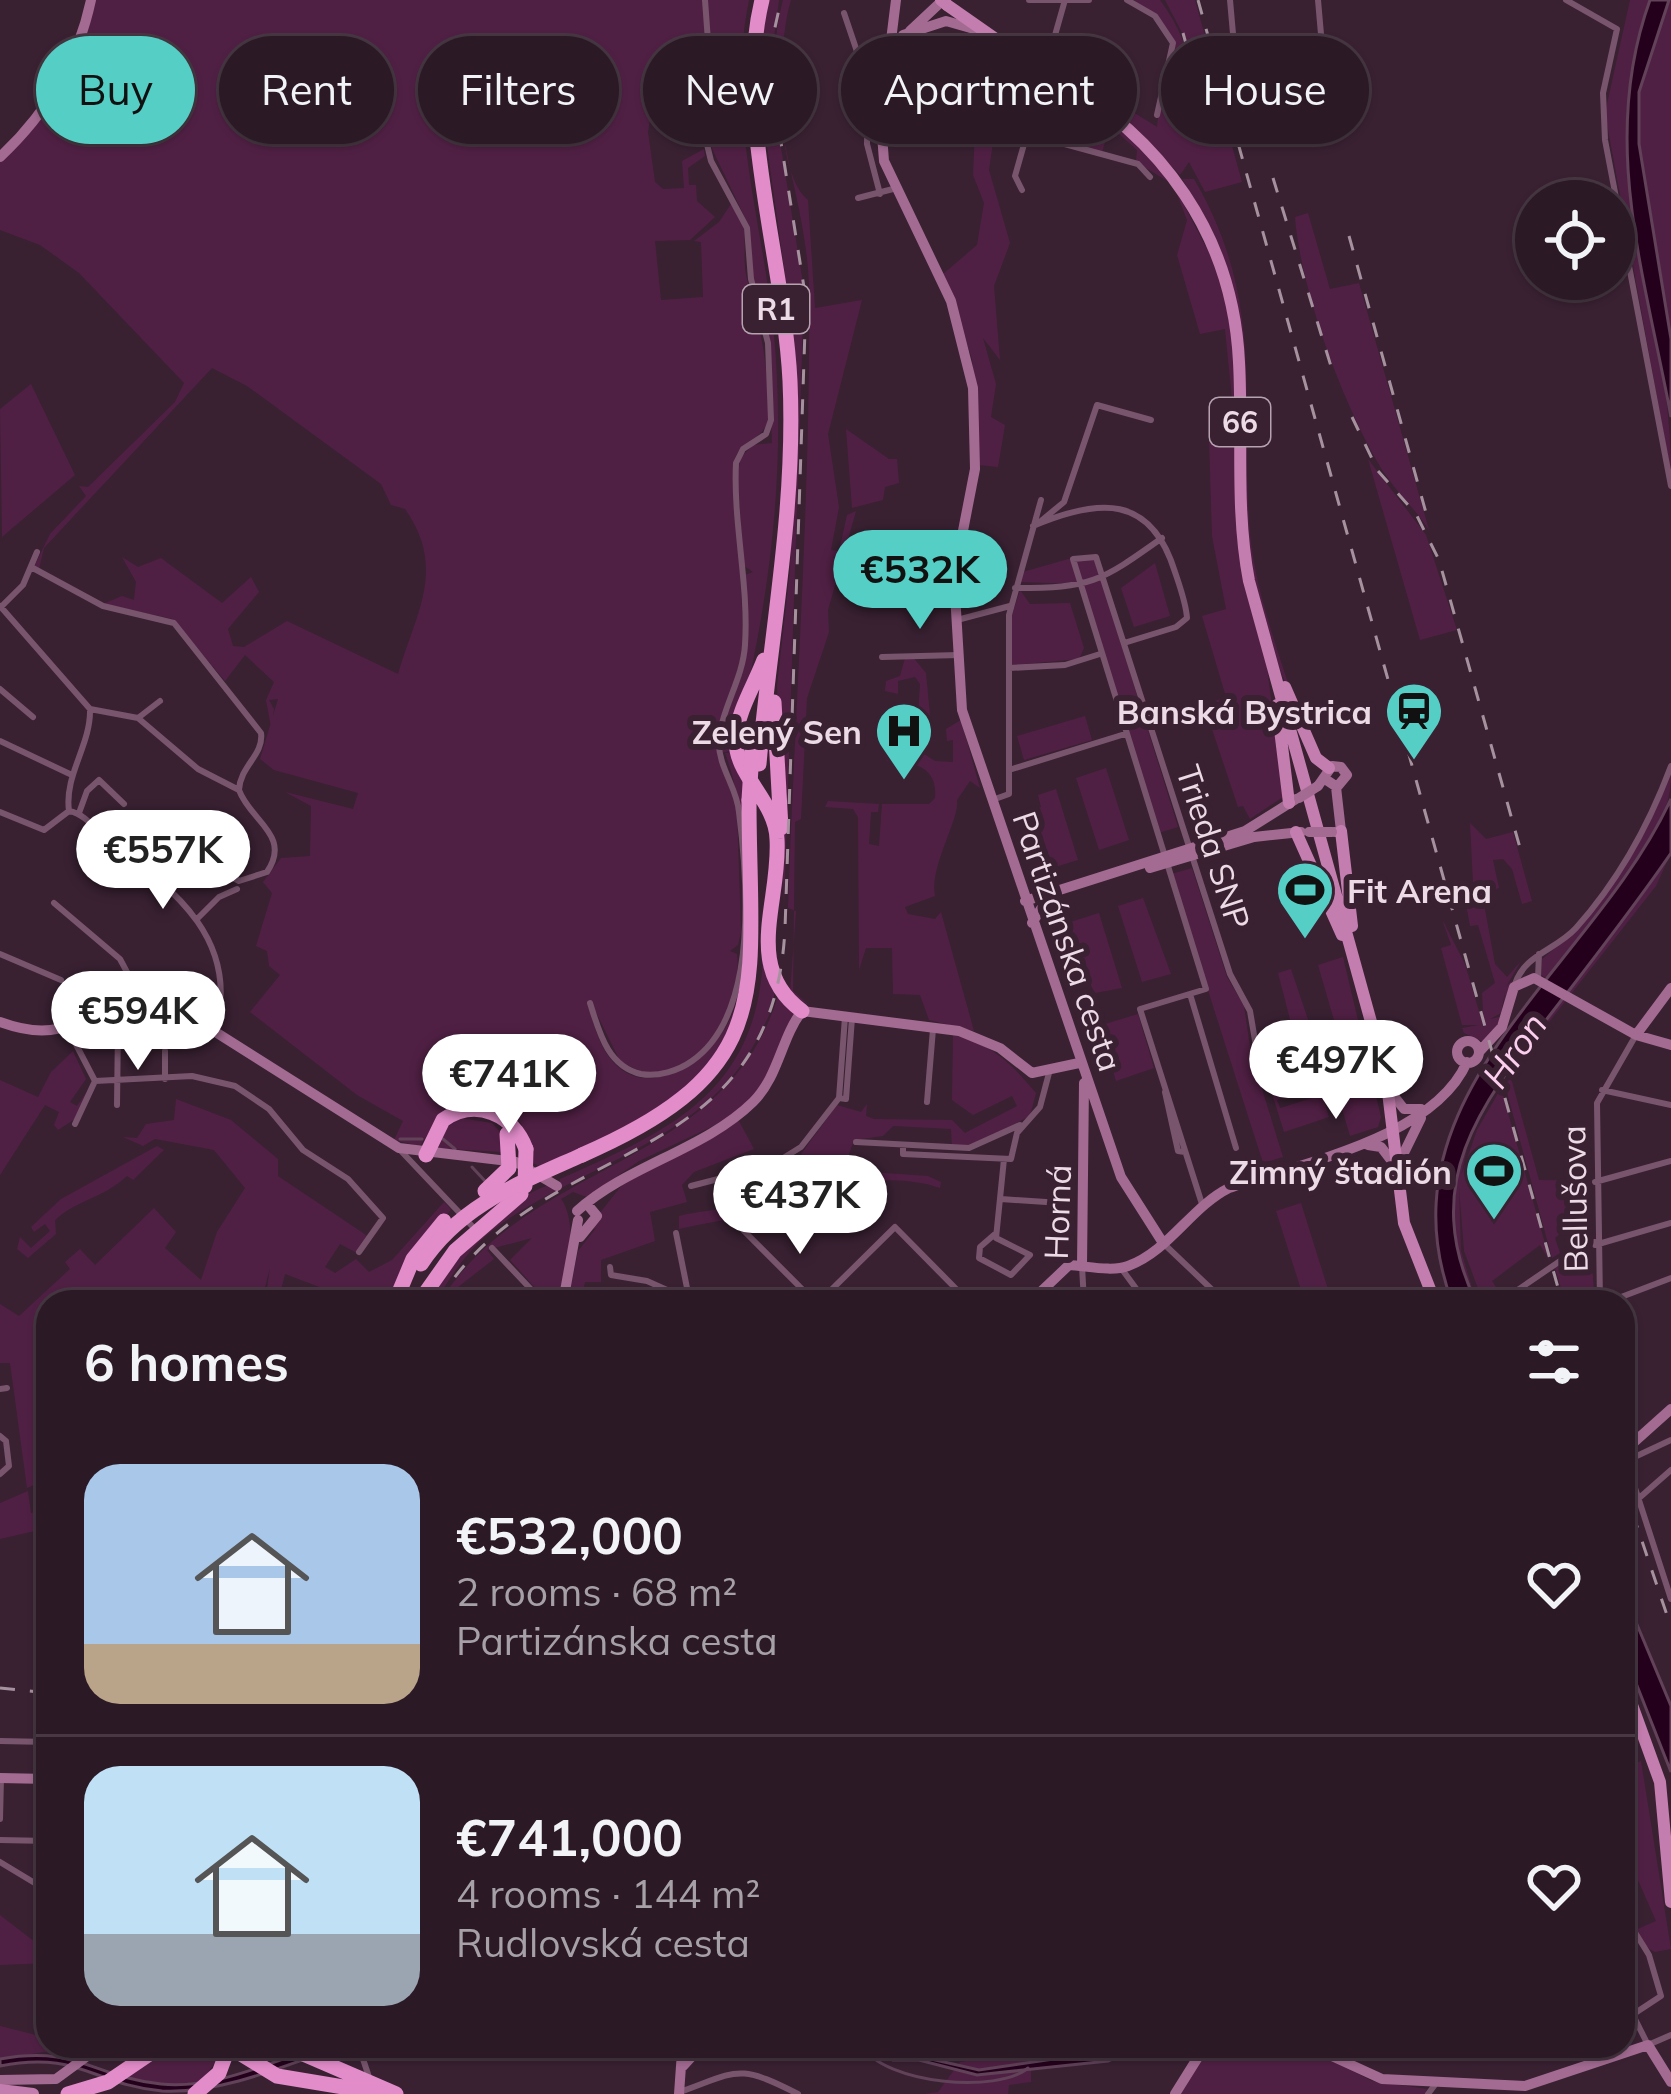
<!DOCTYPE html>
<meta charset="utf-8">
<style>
:root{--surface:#2b1926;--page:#372632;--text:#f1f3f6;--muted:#a6a0a7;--line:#473843;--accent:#55cec5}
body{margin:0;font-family:Mulish,sans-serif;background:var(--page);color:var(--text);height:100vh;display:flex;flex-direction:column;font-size:45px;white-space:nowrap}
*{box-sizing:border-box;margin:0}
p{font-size:39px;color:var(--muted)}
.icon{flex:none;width:66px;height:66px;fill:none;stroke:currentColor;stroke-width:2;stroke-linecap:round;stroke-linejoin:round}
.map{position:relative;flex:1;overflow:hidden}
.drawer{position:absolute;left:36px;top:1290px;width:1599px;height:768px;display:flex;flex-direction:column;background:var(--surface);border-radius:36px;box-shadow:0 3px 9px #0004,0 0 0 3px var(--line)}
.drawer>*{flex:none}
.top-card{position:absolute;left:36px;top:36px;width:1599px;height:108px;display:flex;gap:24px}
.fabs{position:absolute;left:1515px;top:180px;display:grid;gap:24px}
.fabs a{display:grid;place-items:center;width:120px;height:120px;border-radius:50%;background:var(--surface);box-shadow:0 3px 9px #0004,0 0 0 3px var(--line);font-size:60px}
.price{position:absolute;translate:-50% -102px;padding:0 27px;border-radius:42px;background:#fff;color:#222;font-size:39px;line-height:78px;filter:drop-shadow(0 3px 6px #0008)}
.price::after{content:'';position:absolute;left:50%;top:72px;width:36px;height:27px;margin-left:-18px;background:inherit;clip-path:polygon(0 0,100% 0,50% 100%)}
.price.on{background:var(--accent);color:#111}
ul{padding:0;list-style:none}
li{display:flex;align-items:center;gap:36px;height:300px;padding:0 48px}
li+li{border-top:3px solid var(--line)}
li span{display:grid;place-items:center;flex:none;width:336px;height:240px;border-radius:36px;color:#555}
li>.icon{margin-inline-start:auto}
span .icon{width:144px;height:144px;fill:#fffc;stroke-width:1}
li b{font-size:51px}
h2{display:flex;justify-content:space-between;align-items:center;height:144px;padding:0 48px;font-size:51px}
.tag{padding:0 42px;border-radius:54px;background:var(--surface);box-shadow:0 3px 9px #0004,0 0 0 3px var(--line);font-size:42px;line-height:108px}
.tag.on{background:var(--accent);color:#111}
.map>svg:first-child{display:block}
.green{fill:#502044}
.water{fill:#25001d;stroke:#614259;stroke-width:3}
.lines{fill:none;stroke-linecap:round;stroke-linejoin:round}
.stream{stroke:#614259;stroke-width:3}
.street{stroke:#78556d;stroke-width:6}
.secondary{stroke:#a36b92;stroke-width:10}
.primary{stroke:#c47daf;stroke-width:12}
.highway{stroke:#e28cca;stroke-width:15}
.rail{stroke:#a6929f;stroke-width:3;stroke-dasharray:15 15;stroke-linecap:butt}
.secondary-bridge{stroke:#a36b92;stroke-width:10}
.primary-bridge{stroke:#c47daf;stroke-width:12}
.highway-bridge{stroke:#e28cca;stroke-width:15}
.labels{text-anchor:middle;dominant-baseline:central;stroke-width:12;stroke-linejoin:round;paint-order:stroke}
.shield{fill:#392132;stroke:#b6a3b0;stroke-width:3}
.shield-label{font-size:30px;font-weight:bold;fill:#ecdbe6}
.poi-label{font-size:33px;font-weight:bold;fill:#ecdbe6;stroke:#392132;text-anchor:end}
.street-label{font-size:33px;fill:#ecdbe6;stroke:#392132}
.water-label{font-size:36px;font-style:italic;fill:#fbceed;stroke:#392132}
</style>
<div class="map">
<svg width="1671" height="2094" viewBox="0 0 1671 2094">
<rect width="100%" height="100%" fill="#392132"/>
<path class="green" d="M95 0H703L709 89 702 123 684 99 653 101 648 132 655 182 663 189 684 188 682 161 704 149 705 156 688 168 689 185H696L697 201 715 217 690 240 655 241 661 300 703 297 701 242 694 241 719 222 733 201C753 226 739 255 748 283 762 334 769 368 768 422 760 441 740 441 734 461L744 647 716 747 737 811 741 932 738 945 730 951 737 954C745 1017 679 1108 619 1059L590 1000 588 1006C594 1023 598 1043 609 1057 647 1108 714 1057 732 1015 758 953 748 812 725 753H732L746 777C742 893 777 1031 665 1107 628 1133 584 1150 543 1168L533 1163 521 1123 484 1102 444 1109 420 1146 394 1140 403 1121 357 1095 250 1012 280 975 269 966 267 951 256 946 272 893 263 882 281 858 310 856 311 806 285 792 353 809 358 793 274 770 260 759 278 699 269 700 274 709 271 727 266 700 274 682 245 655 225 681 173 619 103 604 122 596 134 600 136 582 122 557 138 567 161 558 222 603 251 577 259 592 228 629 233 646 244 647 287 621 398 674C416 613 447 568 405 509L391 505 381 484 247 386 212 368 44 548 39 569 34 567 50 534 86 496 79 486 88 487 175 402 184 383 79 273 40 245 0 230V161C48 118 82 64 95 0Z
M706 0H749C726 110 761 216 773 325 788 470 769 611 732 750L722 753 724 725 742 673 745 575 753 572 743 565 738 473 741 457 753 445 772 443 768 333 752 277 747 222 706 136 714 107Z
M767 0H779L769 74 804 289 784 908 777 686 790 570 795 383 790 310 757 75Z
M783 0H791C778 41 772 171 808 200L815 308 862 300 828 434 839 507 831 550 839 551 847 515 856 511 828 610 829 632 807 698 801 819 795 822 793 991 810 1006 790 993 796 911 788 908C795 702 811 494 809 288 807 190 756 99 783 0Z
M1134 0H1160C1179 26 1190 52 1193 84L1195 62 1227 128 1242 182 1205 192 1189 162 1180 175 1121 115 1050 70 1052 62 1112 93 1126 72 1117 102 1157 127C1165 52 1201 62 1134 0Z
M1165 0H1195L1230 125Z
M1630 0H1650C1589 170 1671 304 1671 473L1605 113Z
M1669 0H1671V339L1639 144V92Z
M965 28 1041 76 1038 85 1003 72 989 170 1010 243 994 286 1000 360 983 338 996 384 991 417 1005 425 998 467 979 465 972 359 943 274 977 245 984 203 973 175 977 88 962 74 942 79 959 71 953 43 971 37Z
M1046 79C1097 105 1135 137 1169 182L1136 162 1137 150 1110 126 1102 152 1061 141 1074 103 1043 88Z
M1182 179H1194C1267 304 1239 400 1250 534 1256 593 1277 647 1294 702 1271 653 1253 599 1247 544 1230 403 1268 311 1182 179Z
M1173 184 1220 274 1234 344 1235 500 1267 667 1283 797 1250 819 1243 806 1238 807 1204 705 1226 697 1202 616 1226 609 1212 536 1208 406 1232 399 1225 329 1200 334 1177 255 1187 220Z
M1308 213 1330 289 1359 283 1429 530C1414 507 1392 488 1378 463 1341 399 1301 290 1295 217Z
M31 384 75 475 2 537 0 409Z
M846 429 889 459H897L899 483 885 487 883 500 852 508Z
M1368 459 1426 535 1457 630 1420 640Z
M1068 559 1095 560 1178 827 1158 833 1080 584 1020 582 1023 572Z
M1155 563 1170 616 1134 627 1121 588Z
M1020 590 1030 604 1070 603 1084 648 1079 659 1012 665V615Z
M912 656 926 673 930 715 921 725V752L935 761 953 762V740L947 741 946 729 961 720 980 788 970 781 957 800C960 819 929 867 935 896L905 907 908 914 935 919 941 912 974 1031 929 1020 920 995 893 994 892 948H866L859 970 858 817 853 809 825 807 828 801 879 804 878 812H871L869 844 879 846 882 804H929L935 798C938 767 914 761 887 761L882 739 885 719 918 716 920 684 915 677 898 681V694L885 691 886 681 900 676 905 658Z
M1085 716 1092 740 1024 760 1017 736Z
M1106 768 1129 840 1099 850 1076 778Z
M1671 775C1671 845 1592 927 1550 980L1541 975 1542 959C1602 911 1642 847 1671 775Z
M1056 789 1078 860 1052 868 1045 846 1032 849 1021 813 1041 807 1038 795Z
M1470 823 1486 839 1513 832 1532 901 1522 904 1512 869 1503 859 1493 860 1499 888 1482 893 1495 964 1507 977 1521 961 1506 987 1512 980 1503 1012 1505 992 1501 1013 1490 1019 1504 1016 1484 1042 1464 1033 1462 1028 1479 1025H1462L1441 948 1451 945 1442 919 1465 964 1484 1028 1482 993 1495 983 1478 925 1470 926 1466 904 1474 903Z
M1671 853 1656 886 1493 1093 1468 1144 1461 1176 1477 1130 1501 1088 1550 1261 1540 1245 1492 1281 1501 1295 1483 1302 1464 1251 1459 1187 1461 1251 1476 1301C1442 1230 1450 1157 1491 1092Z
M1192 868 1227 977 1244 1006 1251 1053 1283 1157 1263 1163 1171 874Z
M1143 898 1171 974 1142 982 1118 906Z
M1099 913 1122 988 1095 993 1086 976 1073 980 1062 944 1072 940 1067 923Z
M1343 957 1381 1117 1378 1127 1350 1136 1322 1041 1338 1034 1318 965Z
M763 959C765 970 773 983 774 994 775 1008 764 1025 758 1037 706 1142 580 1164 493 1230 468 1249 451 1276 435 1302H423C447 1265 515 1186 560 1183V1179C669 1131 756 1093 763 959Z
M1291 969 1316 1043 1262 1061 1259 1050 1266 1036 1292 1027 1278 973Z
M778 996 794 1015 775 1063 753 1097 728 1119 639 1161 587 1197 573 1192 561 1199C578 1222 569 1270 557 1297L546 1300 510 1260 532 1238 487 1250 494 1259 453 1291 462 1302H440C527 1160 725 1169 778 996Z
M1138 1014 1154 1068 1116 1081 1101 1031 1105 1024Z
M953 1033C993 1046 1010 1062 1036 1093L1030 1116 972 1146H952L951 1129 893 1126 883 1136 854 1140 845 1165 855 1171 928 1176 941 1182 940 1188C913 1178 859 1175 838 1195L827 1184 792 1215C751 1216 720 1219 679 1229V1216C716 1206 795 1209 807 1164L801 1154 837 1105 861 1112 867 1104 866 1116 874 1119 952 1120 965 1133 1017 1106 1012 1096 973 1115 952 1100Z
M73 1051 86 1079 70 1102 77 1106 90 1087 75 1119 58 1130 54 1125 59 1112 45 1105 0 1175V1080L38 1097 51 1072Z
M1311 1060 1318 1083 1277 1100 1280 1108 1322 1095 1329 1117 1284 1132 1266 1074Z
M1511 1078 1539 1180 1590 1181 1568 1183 1569 1227 1555 1238 1560 1253 1552 1258 1509 1100 1505 1084Z
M176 1099 231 1120 278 1159V1176L369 1237 357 1253 340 1244 325 1267 335 1273 356 1259 369 1272 392 1260 444 1202 451 1209 391 1302H359L285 1274 278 1302H265L270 1268 261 1302H48V1479L27 1488 10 1363H0V1304L19 1316 70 1269 65 1262 80 1249 95 1265 154 1208 176 1232 165 1248 201 1280 217 1232 245 1188 214 1150 155 1139 143 1146 123 1137 137 1138 146 1124 174 1120Z
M461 1118 492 1123 504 1136 502 1152 438 1148 447 1127Z
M739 1121 754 1149 694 1172 682 1185 687 1202 650 1212 655 1241 601 1260V1282H585L580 1302H568L578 1251 596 1228 584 1233 622 1185Z
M157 1146 164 1150 133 1180 127 1176C100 1200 80 1198 55 1220L56 1234 28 1258 17 1249 20 1237 31 1248 50 1231 45 1224 34 1232 31 1227 61 1199Z
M1301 1203 1332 1302H1305L1276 1211Z
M1581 1250 1591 1254 1595 1302H1565L1555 1268Z
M28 1491 31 1513 48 1507V1528L0 1539V1503Z
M1641 1761 1671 1949 1655 1952 1640 1944 1633 1931 1656 1921 1623 1846V1770Z
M0 1915 48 1952V1963L0 1965Z
M0 2026 48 2038V2046H81L80 2055 84 2046H94L78 2060 44 2052 0 2059Z
M170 2046H209L219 2056 202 2082 166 2085 125 2076Z
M1208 2046H1303L1372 2081 1427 2089 1425 2094H1179Z
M987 2057 1031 2058V2082L1009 2085 1008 2094H924L938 2092 960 2062Z"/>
<path class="water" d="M1650 0H1669L1639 92V144L1671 339V417C1645 275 1599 141 1650 0Z
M1671 799V853C1636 904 1598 953 1560 1002 1487 1097 1416 1177 1476 1302H1452C1375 1094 1593 969 1671 799Z
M1623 1591 1671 1706V1772L1623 1650Z
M322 2046H341C287 2065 221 2094 162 2091 94 2085 78 2050 0 2066V2059C78 2045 93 2077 161 2084 214 2090 272 2061 322 2046Z
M874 2046 979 2070 1143 2046 1108 2061 977 2075 919 2060H893Z"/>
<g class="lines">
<path class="stream" d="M400 1139H422
M443 1139 455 1149
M472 1167 485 1181
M862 2046C885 2084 998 2094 1028 2068"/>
<path class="street" d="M1029 0H1089
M1127 0 1155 16 1173 43 1157 115
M1230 0 1238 90
M1318 0 1323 57 1338 117
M1566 0 1617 29 1603 93 1605 140 1671 486
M844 13 868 84 867 144 880 194
M1028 134 1138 164 1150 177
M1022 190 1015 176 1065 0
M858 198 893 189
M1041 521 1064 502 1097 405 1151 420
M1033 526C1099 498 1151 494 1175 572 1180 587 1186 603 1187 618L1176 627 1124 643
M31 567 103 606 174 623 261 733C264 755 240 766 239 790 250 821 292 835 267 872L239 881 165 842 152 846 140 862
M1015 588C1092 588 1100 582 1162 538
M0 606 90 709 138 718 198 769 239 790
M1 607 23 585 37 552
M957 620 1010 606
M882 657 959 655
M1009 668 1065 665 1100 654
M0 689 33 717
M138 718 160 701
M0 741 72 775
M1009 770 1125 734
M995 799 1009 794V615L1041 500
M69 811C87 814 97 833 112 844 176 890 241 942 215 1031
M0 812 44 830 69 811C64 775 91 745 90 709
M79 813 87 791 99 780 124 804
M54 903 120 959 136 989
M198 918 219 897 237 889
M0 954 61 980
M1538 978 1539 954
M1515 984C1525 954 1556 950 1576 928 1618 881 1649 825 1671 766
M1190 994 1236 1148
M590 1003C599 1031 607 1066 641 1074 658 1077 678 1071 692 1061 758 1015 748 883 739 812 737 788 718 766 719 742 721 709 743 679 745 645 749 585 733 523 736 463L743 449 766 434 771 420 768 343 751 279 747 228 711 161 705 136 711 82 705 0
M68 1029 95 1081 192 1076 235 1086 269 1109 303 1150 348 1179 383 1218 359 1252
M165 1051V1079
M1602 1090 1671 1105
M1165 1092 1178 1151 1185 1152
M839 1098 846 1099 852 1018
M927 1102 933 1029
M117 1105 118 1027H147
M75 1124 95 1081
M856 1142 969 1148 1020 1125
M903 1145V1154L1011 1159 1017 1133 1040 1107 1049 1073
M401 1151 472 1226
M1595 1182 1671 1161
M691 1186 772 1165 801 1147 839 1098 845 1017
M1001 1199 1061 1203
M1202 1204 1140 1009 1206 989 1073 559 1096 557 1230 974 1250 1011 1259 1064
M799 1217 753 1218 743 1230 815 1302
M676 1233 689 1298
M995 1234 980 1247 979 1258 1011 1275 1030 1255 996 1238 1004 1159
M1163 1243 1225 1302
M1595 1245 1671 1223
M492 1248 543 1302
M1082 1266 1084 1302
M610 1267 611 1275 647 1281 694 1302
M1121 1268 1146 1302
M819 1302 895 1227 969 1302
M1500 1302 1585 1244 1595 1242
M1600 1302 1597 1103 1636 1035
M1608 1302 1671 1278
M0 1389 7 1388
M0 1436 6 1441 9 1466 0 1474
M1624 1454 1671 1599
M1626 1461 1671 1440
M1638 1499 1671 1470
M0 1741 48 1742
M36 1741V1779
M0 1819 1 1778
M0 1840 48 1841
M0 1862 48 1891
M1623 1913 1649 1955 1661 1996 1623 2021
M1630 2009 1648 2045 1671 2035
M1368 2046H1424
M360 2050 370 2080
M680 2092C739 2071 737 2063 798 2094
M1428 2094 1437 2082"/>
<path class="secondary" d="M896 0 881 121 884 161 951 301 973 388 975 469 954 577 962 710 1121 1177 1163 1243
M910 31 943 0
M903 35 946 21 974 29
M0 157C46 114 78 61 91 0
M1318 786 1332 766 1341 767 1347 775 1337 787 1325 779
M1335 832 1341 831 1336 787
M1150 868 1254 837 1301 832
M1025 901 1245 831 1296 799
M1032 923 1046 901
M0 1022C87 1054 90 986 149 990L399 1148 516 1162 557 1186
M1636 1035 1671 988
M1457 1052a11 11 0 1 1 22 0a11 11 0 1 1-22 0Z
M1479 1052 1502 1027 1514 987 1534 978 1636 1035 1671 1045
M1390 1091 1404 1109H1421
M1368 1145 1381 1147 1397 1168
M1398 1165 1421 1118
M577 1211C628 1165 704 1150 753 1102 779 1076 781 1038 802 1011L959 1031 1000 1048 1032 1073 1079 1063
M580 1237 597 1216 587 1204
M1082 1266 1084 1083
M563 1302 578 1220
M1030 1302 1069 1265C1087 1266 1112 1272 1128 1266 1169 1251 1191 1207 1229 1188 1301 1163 1434 1138 1467 1062
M1623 1452 1671 1409
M0 1778 48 1779
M306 2046 340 2054 371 2046
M700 2046 743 2056 832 2046
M1310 2046 1382 2079 1525 2086 1648 2045 1671 2082
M683 2066 694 2054 708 2053
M0 2080 56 2079 101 2046
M679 2094 682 2052
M1175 2094 1205 2046"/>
<path class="primary" d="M947 5 1036 67
M1053 77C1162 136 1233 236 1239 362 1243 435 1235 508 1249 581L1386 1076 1404 1223 1435 1302
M1285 687 1316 758 1329 768
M1277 705 1289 803
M1341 831 1352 926
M1296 832 1342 935
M1623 1680 1660 1782 1671 1902
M0 2090 33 2094"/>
<path class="highway" d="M764 660C755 684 737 712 736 738 734 775 776 801 777 839 781 901 742 967 802 1011
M774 702 781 828
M759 764C770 636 796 511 790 381 784 261 734 114 762 0
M426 1155 443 1120C476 1097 513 1114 526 1149
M582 1155C782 1068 749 990 749 800
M395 1302 413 1259 444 1221
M419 1302 455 1251 521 1194
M228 2046 277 2076 385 2094
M285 2046 396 2094
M68 2094 108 2082 161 2046"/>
<path class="rail" d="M1198 0 1562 1302
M1183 33 1197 84
M1273 178 1334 376
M1349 236 1428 520
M1352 417 1378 471 1416 514 1439 560 1522 855
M438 1302C540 1131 772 1178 785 929L806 300 772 86V41L781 0
M1623 1485 1671 1627
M0 1688 48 1693"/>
<path class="secondary-bridge" d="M1299 798 1318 786
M1309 832H1332"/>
<path class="primary-bridge" d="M941 0 947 5
M1036 67 1053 77"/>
<path class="highway-bridge" d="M749 800 752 752
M525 1186 526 1149
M485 1191 509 1168 507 1134
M421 1264C460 1205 520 1183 582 1155
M195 2094 219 2073 229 2046"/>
</g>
<defs>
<g id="station-pin" transform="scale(3)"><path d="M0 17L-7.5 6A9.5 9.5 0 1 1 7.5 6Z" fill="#55cec5" stroke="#392132"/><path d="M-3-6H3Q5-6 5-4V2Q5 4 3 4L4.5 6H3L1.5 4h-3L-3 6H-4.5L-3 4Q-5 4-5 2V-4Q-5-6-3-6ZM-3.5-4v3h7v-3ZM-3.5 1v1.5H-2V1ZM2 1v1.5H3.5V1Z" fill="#111"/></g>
<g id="hospital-pin" transform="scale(3)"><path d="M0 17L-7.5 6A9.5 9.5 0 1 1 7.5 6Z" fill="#55cec5" stroke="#392132"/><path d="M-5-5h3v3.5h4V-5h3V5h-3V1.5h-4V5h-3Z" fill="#111"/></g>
<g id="stadium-pin" transform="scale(3)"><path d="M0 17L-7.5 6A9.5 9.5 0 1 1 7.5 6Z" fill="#55cec5" stroke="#392132"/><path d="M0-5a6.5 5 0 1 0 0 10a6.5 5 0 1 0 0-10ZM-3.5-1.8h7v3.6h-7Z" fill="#111"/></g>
</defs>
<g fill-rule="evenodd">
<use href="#station-pin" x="1414" y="711"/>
<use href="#hospital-pin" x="904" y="731"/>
<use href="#stadium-pin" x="1305" y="890"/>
<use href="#stadium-pin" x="1494" y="1171"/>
</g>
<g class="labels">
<g class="shield">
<rect x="743" y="285" width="66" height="48" rx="9"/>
<rect x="1210" y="398" width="60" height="48" rx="9"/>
</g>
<g class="shield-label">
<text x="776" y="309">R1</text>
<text x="1240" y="422">66</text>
</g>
<g class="poi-label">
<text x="1372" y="711">Banská Bystrica</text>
<text x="862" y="731">Zelený Sen</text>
<text x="1347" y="890" text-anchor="start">Fit Arena</text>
<text x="1452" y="1171">Zimný štadión</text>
</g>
<g class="street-label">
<text transform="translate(1214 847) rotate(72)">Trieda SNP</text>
<text transform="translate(1068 941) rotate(71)">Partizánska cesta</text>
<text transform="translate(1574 1199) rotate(-91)">Bellušova</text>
<text transform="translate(1057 1212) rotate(-88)">Horná</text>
</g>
<g class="water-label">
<text transform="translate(1514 1050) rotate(-55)">Hron</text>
</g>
</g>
</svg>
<div class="fabs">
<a><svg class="icon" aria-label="locate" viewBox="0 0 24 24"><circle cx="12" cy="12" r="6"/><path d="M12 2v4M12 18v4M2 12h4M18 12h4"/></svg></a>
</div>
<b class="price on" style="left:920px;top:632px">€532K</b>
<b class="price" style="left:163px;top:912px">€557K</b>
<b class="price" style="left:138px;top:1073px">€594K</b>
<b class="price" style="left:1336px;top:1122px">€497K</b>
<b class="price" style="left:509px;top:1136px">€741K</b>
<b class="price" style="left:800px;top:1257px">€437K</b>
<div class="top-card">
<a class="tag on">Buy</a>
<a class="tag">Rent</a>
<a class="tag">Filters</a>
<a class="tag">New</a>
<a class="tag">Apartment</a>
<a class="tag">House</a>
</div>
<section class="drawer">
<h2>6 homes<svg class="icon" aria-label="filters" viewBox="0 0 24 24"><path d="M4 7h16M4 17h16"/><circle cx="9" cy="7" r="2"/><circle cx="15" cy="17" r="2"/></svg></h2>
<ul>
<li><span style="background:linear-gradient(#a9c7e8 75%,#b9a48a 0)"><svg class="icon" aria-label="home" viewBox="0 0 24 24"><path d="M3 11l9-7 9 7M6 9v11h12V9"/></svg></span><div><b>€532,000</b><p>2 rooms · 68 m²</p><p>Partizánska cesta</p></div><svg class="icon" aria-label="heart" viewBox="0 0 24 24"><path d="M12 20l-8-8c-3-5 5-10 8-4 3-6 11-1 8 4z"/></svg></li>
<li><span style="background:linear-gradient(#bfe0f5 70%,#9aa5b1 0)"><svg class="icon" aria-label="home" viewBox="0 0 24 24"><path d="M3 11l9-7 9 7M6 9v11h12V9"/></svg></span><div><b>€741,000</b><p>4 rooms · 144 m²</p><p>Rudlovská cesta</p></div><svg class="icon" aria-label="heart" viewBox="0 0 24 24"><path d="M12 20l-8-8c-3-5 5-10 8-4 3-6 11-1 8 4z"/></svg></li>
</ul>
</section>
</div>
